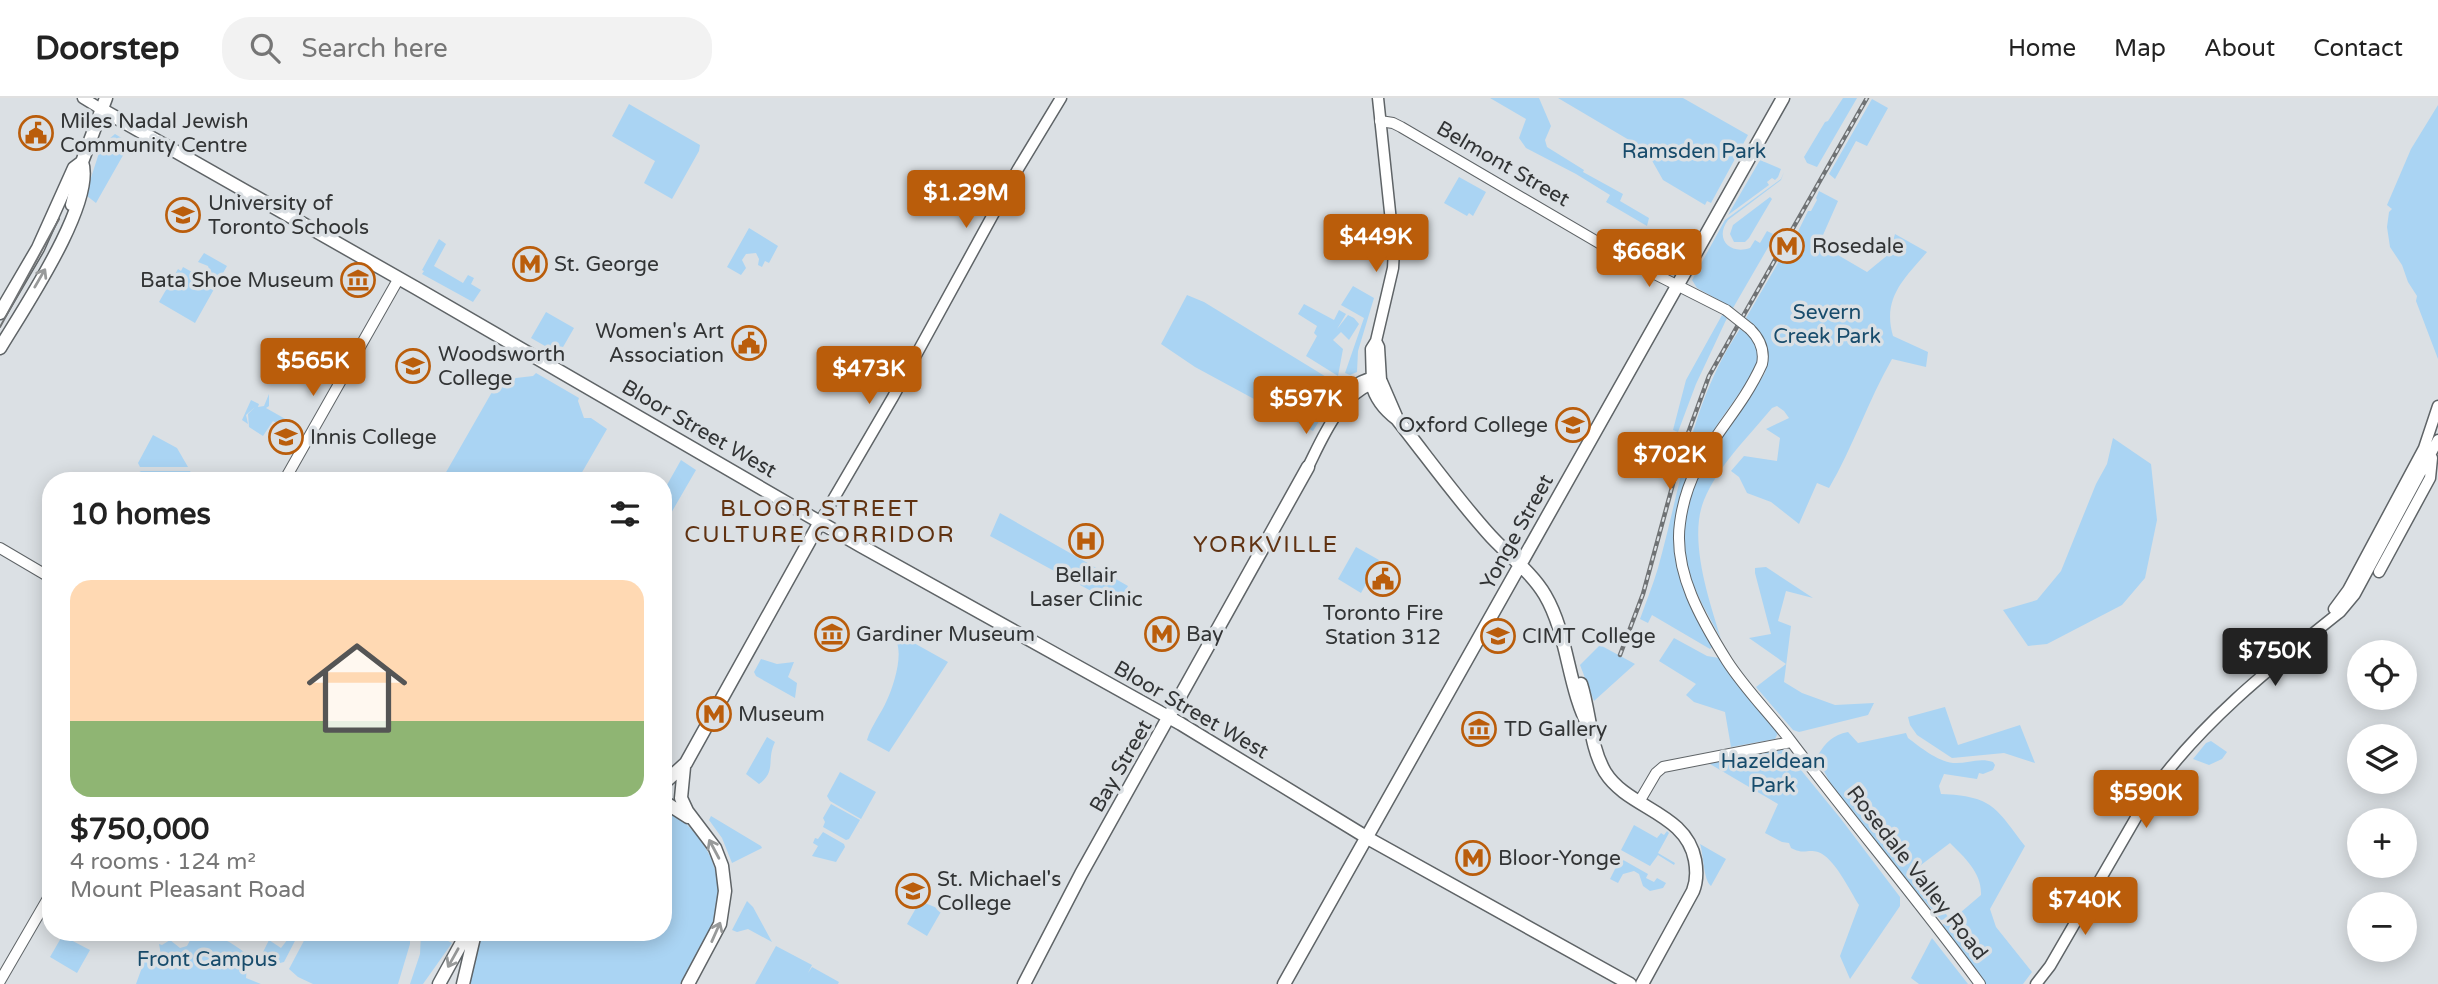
<!DOCTYPE html>
<meta charset="utf-8">
<style>
:root{--surface:#fff;--page:#f2f2f2;--text:#222;--muted:#767676;--line:#e0e0e0;--accent:#ba5d0b}
body{margin:0;font-family:"Varela Round",sans-serif;background:var(--page);color:var(--text);height:100vh;display:flex;flex-direction:column;font-size:26px;white-space:nowrap}
*{box-sizing:border-box;margin:0}
p{font-size:23px;color:var(--muted)}
.icon{flex:none;width:38px;height:38px;fill:none;stroke:currentColor;stroke-width:2;stroke-linecap:round;stroke-linejoin:round}
.map{position:relative;flex:1;overflow:hidden}
.panel{position:absolute;left:42px;top:374px;width:630px;height:469px;display:flex;flex-direction:column;background:var(--surface);border-radius:28px;box-shadow:0 4px 18px #0003}
.panel>*{flex:none}
.fabs{position:absolute;left:2347px;top:542px;display:grid;gap:14px}
.fabs a{display:grid;place-items:center;width:70px;height:70px;border-radius:50%;background:var(--surface);box-shadow:0 4px 18px #0003;font-size:35px}
.price{position:absolute;translate:-50% -60px;padding:0 16px;border-radius:7px;background:var(--accent);color:#fff;font-size:23px;line-height:46px;filter:drop-shadow(0 2px 4px #0008)}
.price::after{content:'';position:absolute;left:50%;top:42px;width:21px;height:16px;margin-left:-10px;background:inherit;clip-path:polygon(0 0,100% 0,50% 100%)}
.price.on{background:#222;color:#fff}
ul{padding:0;list-style:none}
li{display:grid;align-content:center;gap:14px;height:371px;padding:0 28px}
li+li{border-top:2px solid var(--line)}
li span{display:grid;place-items:center;height:217px;border-radius:21px;color:#555}
li>.icon{margin-inline-start:auto}
span .icon{width:126px;height:126px;fill:#fffc;stroke-width:1}
li b{font-size:30px}
h2{display:flex;justify-content:space-between;align-items:center;height:84px;padding:0 28px;font-size:30px}
header{display:flex;align-items:center;gap:42px;box-sizing:border-box;height:98px;padding:0 35px;background:var(--surface);border-bottom:2px solid var(--line)}
header strong{font-size:33px}
nav{display:flex;gap:38px;margin-inline-start:auto;font-size:24px}
.search{width:490px;height:63px;background:var(--page);display:flex;align-items:center;gap:18px;box-sizing:border-box;padding:0 24px;border-radius:28px;color:var(--muted);font-size:26px}
.map>svg:first-child{display:block}
.green{fill:#aad4f3}
.lines{fill:none;stroke-linecap:round;stroke-linejoin:round}
.tertiary-casing{stroke:#5f6467;stroke-width:12}
.secondary-casing{stroke:#5f6467;stroke-width:13}
.primary-casing{stroke:#5f6467;stroke-width:15}
.tertiary{stroke:#fff;stroke-width:10}
.secondary{stroke:#fff;stroke-width:10}
.primary{stroke:#fff;stroke-width:12}
.tram{stroke:#6f7274;stroke-width:2}
.rail-casing{stroke:#6f7274;stroke-width:4.5}
.rail{stroke:#dbe0e4;stroke-width:2;stroke-dasharray:5;stroke-linecap:butt}
.tertiary-bridge-casing{stroke:#5f6467;stroke-width:12;stroke-linecap:butt}
.tertiary-bridge{stroke:#fff;stroke-width:10}
.oneway{stroke:#989a9a}
.labels{text-anchor:middle;dominant-baseline:central;stroke-width:7;stroke-linejoin:round;paint-order:stroke}
.poi-label{font-size:21px;fill:#323435;stroke:#dbe0e4;text-anchor:start}
.park-label{font-size:21px;fill:#184c6c;stroke:#dbe0e4}
.street-label{font-size:21px;fill:#323435;stroke:#dbe0e4}
.neighbourhood-label{font-size:23px;letter-spacing:2px;fill:#603211;stroke:#dbe0e4}
</style>
<header>
<strong>Doorstep</strong>
<div class="search"><svg class="icon" aria-label="search" viewBox="0 0 24 24"><circle cx="10" cy="10" r="6"/><path d="M15 15l6 6"/></svg>Search here</div>
<nav><a>Home</a><a>Map</a><a>About</a><a>Contact</a></nav>
</header>
<div class="map">
<svg width="2438" height="886" viewBox="0 0 2438 886">
<rect width="100%" height="100%" fill="#dbe0e4"/>
<path class="green" d="M1490 0H1539L1551 28 1545 42 1547 49 1584 72 1583 74 1623 96 1620 103 1649 120 1647 128 1606 104 1610 97 1576 76 1526 50 1519 40 1526 21Z
M1558 0H1683L1748 37 1711 105 1707 103 1705 107 1663 82 1646 52Z
M1843 0H1857L1817 69 1807 65 1804 59 1825 24 1828 23Z
M1872 1 1888 10 1867 48 1856 43 1835 81 1829 76Z
M629 6 700 47 699 53 672 101 644 85 655 63 612 38Z
M2438 7V261L2416 203 2417 198 2408 184 2402 167 2390 149 2387 129 2389 114 2392 111 2387 107 2411 51Z
M115 36 130 45 96 105 87 98 89 86 98 58V50Z
M1760 62 1781 71 1778 79 1775 82 1772 80 1767 84 1769 87 1728 117Z
M1784 74 1781 82 1728 122C1714 141 1730 157 1750 150L1755 142 1760 145 1767 133 1773 136 1769 144 1770 146 1733 210 1697 190 1692 182 1725 122 1781 81Z
M1459 79 1486 94 1473 118 1469 115 1467 118 1444 105Z
M1819 93 1838 103 1819 146 1867 174 1889 156 1895 136 1927 154C1904 181 1882 200 1893 238L1928 254 1926 269 1892 261C1868 303 1853 349 1829 390L1817 385 1799 426 1771 404 1747 395 1739 379 1731 373 1744 358 1777 363 1780 340 1766 331 1789 320 1784 313 1777 308 1772 310C1749 338 1718 368 1704 402 1688 441 1709 502 1721 541 1712 523 1701 506 1694 488 1660 404 1723 340 1765 275 1772 251 1765 235 1746 220L1785 153 1788 154 1808 113H1811L1817 102 1816 100Z
M1770 99 1772 101 1749 140 1745 144H1734L1730 136 1733 127Z
M749 130 778 148 769 165 765 163 762 169 758 167 759 161 756 155 746 156 742 162 746 170 741 177 727 169Z
M439 141 446 146 434 168 463 185 468 177 474 180 471 186 481 192 473 204 422 176 424 173 422 172Z
M204 155 227 168 195 225 159 204 178 171 181 173 183 169 212 185 208 168 198 164Z
M1353 188 1374 200 1358 253 1357 274 1350 277 1345 275 1364 220 1341 207Z
M1187 197 1204 204 1341 288 1313 333 1195 269 1161 246Z
M1304 206 1334 222 1339 212 1346 216 1337 231 1348 217 1354 220 1359 226 1349 242 1341 234 1333 242 1343 251 1338 278 1306 258 1317 238 1314 235 1317 228 1298 216Z
M546 214 574 230 559 256 531 240Z
M1722 217 1727 220 1696 286 1678 334 1673 332 1686 282Z
M1740 231 1747 236 1748 234C1758 250 1761 257 1754 275 1714 332 1664 389 1676 464 1681 494 1700 522 1713 548L1710 551 1652 517 1648 525 1640 521C1646 504 1653 487 1658 470 1681 388 1691 303 1740 231Z
M536 275 579 300 578 303 584 320H591L607 331 577 383H441L496 287 499 289 516 280 533 278Z
M269 296V308L266 310 296 327 292 334 273 323 263 338 249 329 248 316 255 309 246 317 248 326 242 322 251 302 259 306 258 309 264 308Z
M153 337 177 350 188 369H140L138 365Z
M2113 340 2151 366 2157 422 2145 480 2122 507 2047 546 2028 548 2003 512 2037 502 2061 473 2096 386 2107 366Z
M681 362 696 372 663 429V394Z
M141 373H190L196 383H167L166 381 164 383H132L129 381Z
M1000 415 1128 488 1117 507 990 438Z
M1356 449 1379 462 1361 495 1338 481Z
M1766 469 1813 500 1786 493 1778 523 1791 528 1784 584 1802 595 1835 607 1874 605 1868 617 1799 634 1793 632 1756 589 1786 566 1749 540 1771 536 1755 475V470Z
M896 535 948 564 889 654 867 642C871 628 881 616 887 602 894 587 905 553 894 539Z
M1674 540 1707 558 1719 560 1777 633 1778 635 1775 641 1731 649 1725 614 1694 604 1686 597 1696 586 1659 563Z
M1600 547 1635 566 1594 603 1580 567Z
M761 561 777 566 794 564 788 579 797 585 795 600 756 578 754 574Z
M1945 609 1958 647 2020 627 2035 665 2004 655 1952 660 1917 637 1910 627 1908 619Z
M1848 634 1858 645 1906 635 1908 640C1920 649 1937 663 1953 665 1967 666 1979 659 1993 664L1995 667 1993 672 1983 676 1979 675 1977 681 1944 676 1939 688 1941 696C1993 698 1996 710 2025 748L1990 811 1996 829 2032 874 2023 886H1985L1942 827 1954 820 1981 797C1982 775 1965 760 1950 745L1913 773 1949 820 1941 822C1911 786 1827 698 1818 657 1826 644 1833 637 1848 634Z
M767 639 775 644C766 662 777 673 759 686L746 676Z
M2211 643 2227 654 2222 661 2209 667 2193 661 2206 645Z
M1783 650 1841 721 1900 799V808L1850 881 1840 858 1859 807C1850 793 1834 759 1818 754 1806 751 1805 757 1791 750L1789 745 1782 744 1765 735 1778 706 1710 666V663Z
M840 674 876 694 861 721 830 703 827 698Z
M831 706 860 722 849 741 846 742 823 729 825 724 823 720Z
M663 709C706 734 731 779 712 829 704 849 690 867 680 886H469L479 835H663Z
M711 718 761 748 762 750 732 765 722 740 709 722Z
M1634 727 1657 740 1661 735 1664 737 1667 733 1669 735 1658 755 1675 765 1674 767 1658 757 1650 768 1621 752Z
M823 734 844 746 845 749 836 764 812 758 818 748 813 745 815 740 818 741Z
M1700 746 1726 761 1711 788C1703 781 1704 758 1700 746Z
M1618 759 1648 776 1646 780 1654 784 1657 780 1666 785 1663 790 1650 793 1643 788 1639 776 1634 773 1623 776 1618 785 1610 781 1618 765 1616 763Z
M747 803 753 809 772 844 748 831 737 834 732 832Z
M920 803 942 812 927 838 907 826Z
M194 835C218 835 236 846 253 862L247 868 246 880 261 886H136L144 864 161 857 159 846 162 847 170 842 180 850 187 848Z
M290 835 298 837 284 864 280 865 262 856 269 842 281 850 291 837Z
M308 835H405L410 840V846L398 886H313L298 879 289 871Z
M421 835H433L452 845 423 886H410L420 856Z
M65 839 90 852 77 875 50 859 61 840 64 842Z
M1932 840 1968 886H1919L1911 880Z
M776 848 812 867 808 875 812 869 839 884 838 886H755Z"/>
<g class="lines">
<g class="tertiary-casing">
<path id="tertiary" d="M1380 23 1393 25 1401 29 1635 166 1726 212
M1750 231C1760 241 1765 252 1762 266 1735 326 1689 354 1680 425 1673 474 1702 523 1727 563 1745 591 1770 616 1790 642 1852 724 1919 803 1980 886
M284 383 399 180
M0 450 51 480
M1639 704 1656 675 1663 669 1791 644
M0 883 51 795"/>
</g>
<g class="secondary-casing">
<path id="secondary" d="M83 0 101 11
M71 107 80 69
M1376 243 1379 249 1381 282
M1333 315C1339 293 1359 282 1380 277
M1308 369C1323 339 1339 299 1372 286L1371 251 1376 243 1393 170 1394 152 1378 0
M820 424 893 299 1018 71 1061 0
M2379 474 2430 380 2432 360
M2334 511 2348 492 2424 350 2438 308
M2036 886 2050 868 2148 699C2199 626 2271 569 2340 514L2355 496 2438 342"/>
</g>
<g class="primary-casing">
<path id="primary" d="M101 11 416 190 861 448 1181 626 1371 742 1630 886
M0 215 38 150 74 70 82 64 106 0
M0 250C22 213 96 104 82 64
M1397 321 1381 284 1372 286C1376 302 1385 312 1397 321 1427 359 1455 398 1487 434 1505 455 1531 473 1545 497 1569 538 1567 590 1591 633
M1581 586C1590 614 1590 649 1605 674 1628 711 1686 714 1695 762 1697 773 1697 783 1693 793L1642 886
M684 669 681 700 687 713 715 750 722 768 725 793 720 826 688 886
M663 686 686 665 820 424
M663 703 688 719
M439 886 467 835
M463 886 475 835
M1024 886 1081 776 1308 369
M1284 886 1783 0"/>
</g>
<use href="#tertiary" class="tertiary"/>
<use href="#secondary" class="secondary"/>
<use href="#primary" class="primary"/>
<path class="tram" d="M0 229 59 121"/>
<g class="rail-casing">
<path id="rail" d="M1620 557 1643 496 1683 349 1709 278 1867 0"/>
</g>
<use href="#rail" class="rail"/>
<g class="tertiary-bridge-casing">
<path id="tertiary-bridge" d="M1726 212 1750 231"/>
</g>
<use href="#tertiary-bridge" class="tertiary-bridge"/>
</g>
<defs><path id="oneway-shaft" d="M-6 0H5M1.5-3L5.5 0L1.5 3" fill="none" stroke-width="1.6" stroke-linecap="round" stroke-linejoin="round" transform="scale(1.75)"/></defs>
<g class="oneway">
<use href="#oneway-shaft" transform="translate(40 180) rotate(-60)"/>
<use href="#oneway-shaft" transform="translate(714 751) rotate(-118)"/>
<use href="#oneway-shaft" transform="translate(716 834) rotate(-66)"/>
<use href="#oneway-shaft" transform="translate(453 860) rotate(119)"/>
</g>
<defs>
<g id="civic-ring" transform="scale(1.75)"><circle r="9.5" fill="#dbe0e4" stroke="#ba5d0b" stroke-width="1.5"/><path d="M-.6-6.5H3V-4.5H.6V-3L4-1V1h2V6H-6V1h2V-1L-.6-3ZM-1.2 2.5V6h2.4V2.5Z" fill="#ba5d0b"/></g>
<g id="school-ring" transform="scale(1.75)"><circle r="9.5" fill="#dbe0e4" stroke="#ba5d0b" stroke-width="1.5"/><path d="M0-5L7-2L0 1L-7-2ZM-4 1L0 2.5L4 1V4Q0 6-4 4Z" fill="#ba5d0b"/></g>
<g id="metro-ring" transform="scale(1.75)"><circle r="9.5" fill="#dbe0e4" stroke="#ba5d0b" stroke-width="1.5"/><path d="M-5.5 5V-5H-3L0 0L3-5H5.5V5H3V-.5L0 4L-3-.5V5Z" fill="#ba5d0b"/></g>
<g id="museum-ring" transform="scale(1.75)"><circle r="9.5" fill="#dbe0e4" stroke="#ba5d0b" stroke-width="1.5"/><path d="M0-6L6-3V-2H-6V-3ZM-5-1h2V3h-2ZM-1-1h2V3h-2ZM3-1h2V3H3ZM-6 4H6V6H-6Z" fill="#ba5d0b"/></g>
<g id="university-ring" transform="scale(1.75)"><circle r="9.5" fill="#dbe0e4" stroke="#ba5d0b" stroke-width="1.5"/><path d="M0-5L7-2L0 1L-7-2ZM-4 1L0 2.5L4 1V4Q0 6-4 4Z" fill="#ba5d0b"/></g>
<g id="hospital-ring" transform="scale(1.75)"><circle r="9.5" fill="#dbe0e4" stroke="#ba5d0b" stroke-width="1.5"/><path d="M-5-5h3v3.5h4V-5h3V5h-3V1.5h-4V5h-3Z" fill="#ba5d0b"/></g>
</defs>
<g fill-rule="evenodd">
<use href="#civic-ring" x="36" y="35"/>
<use href="#school-ring" x="183" y="117"/>
<use href="#metro-ring" x="1787" y="148"/>
<use href="#metro-ring" x="530" y="166"/>
<use href="#museum-ring" x="358" y="182"/>
<use href="#civic-ring" x="749" y="245"/>
<use href="#university-ring" x="413" y="268"/>
<use href="#university-ring" x="1573" y="327"/>
<use href="#university-ring" x="286" y="339"/>
<use href="#hospital-ring" x="1086" y="443"/>
<use href="#civic-ring" x="1383" y="481"/>
<use href="#museum-ring" x="832" y="536"/>
<use href="#metro-ring" x="1162" y="536"/>
<use href="#university-ring" x="1498" y="538"/>
<use href="#metro-ring" x="714" y="616"/>
<use href="#museum-ring" x="1479" y="631"/>
<use href="#metro-ring" x="1473" y="760"/>
<use href="#university-ring" x="913" y="793"/>
</g>
<g class="labels">
<g class="poi-label">
<text x="60" y="23">Miles Nadal Jewish<tspan x="60" dy="24">Community Centre</tspan></text>
<text x="208" y="105">University of<tspan x="208" dy="24">Toronto Schools</tspan></text>
<text x="1812" y="148">Rosedale</text>
<text x="554" y="166">St. George</text>
<text x="334" y="182" text-anchor="end">Bata Shoe Museum</text>
<text x="724" y="233" text-anchor="end">Women's Art<tspan x="724" dy="24">Association</tspan></text>
<text x="438" y="256">Woodsworth<tspan x="438" dy="24">College</tspan></text>
<text x="1548" y="327" text-anchor="end">Oxford College</text>
<text x="310" y="339">Innis College</text>
<text x="1086" y="477" text-anchor="middle">Bellair<tspan x="1086" dy="24">Laser Clinic</tspan></text>
<text x="1383" y="515" text-anchor="middle">Toronto Fire<tspan x="1383" dy="24">Station 312</tspan></text>
<text x="856" y="536">Gardiner Museum</text>
<text x="1186" y="536">Bay</text>
<text x="1522" y="538">CIMT College</text>
<text x="738" y="616">Museum</text>
<text x="1504" y="631">TD Gallery</text>
<text x="1498" y="760">Bloor-Yonge</text>
<text x="937" y="781">St. Michael's<tspan x="937" dy="24">College</tspan></text>
</g>
<g class="park-label">
<text x="1694" y="53">Ramsden Park</text>
<text x="1827" y="214">Severn<tspan x="1827" dy="24">Creek Park</tspan></text>
<text x="1773" y="663">Hazeldean<tspan x="1773" dy="24">Park</tspan></text>
<text x="207" y="861">Front Campus</text>
</g>
<g class="street-label">
<text transform="translate(1503 66) rotate(30)">Belmont Street</text>
<text transform="translate(699 331) rotate(30)">Bloor Street West</text>
<text transform="translate(1517 434) rotate(-61)">Yonge Street</text>
<text transform="translate(1191 612) rotate(30)">Bloor Street West</text>
<text transform="translate(1121 668) rotate(-60)">Bay Street</text>
<text transform="translate(1917 775) rotate(52)">Rosedale Valley Road</text>
</g>
<g class="neighbourhood-label">
<text x="820" y="411">BLOOR STREET<tspan x="820" dy="26">CULTURE CORRIDOR</tspan></text>
<text x="1266" y="447">YORKVILLE</text>
</g>
</g>
</svg>
<div class="fabs">
<a><svg class="icon" aria-label="locate" viewBox="0 0 24 24"><circle cx="12" cy="12" r="6"/><path d="M12 2v4M12 18v4M2 12h4M18 12h4"/></svg></a>
<a><svg class="icon" aria-label="layers" viewBox="0 0 24 24"><path d="M12 4l9 5-9 5-9-5zM3 14l9 5 9-5"/></svg></a>
<a>+</a>
<a>−</a>
</div>
<b class="price" style="left:966px;top:132px">$1.29M</b>
<b class="price" style="left:1376px;top:176px">$449K</b>
<b class="price" style="left:1649px;top:191px">$668K</b>
<b class="price" style="left:313px;top:300px">$565K</b>
<b class="price" style="left:869px;top:308px">$473K</b>
<b class="price" style="left:1306px;top:338px">$597K</b>
<b class="price" style="left:1670px;top:394px">$702K</b>
<b class="price on" style="left:2275px;top:590px">$750K</b>
<b class="price" style="left:2146px;top:732px">$590K</b>
<b class="price" style="left:2085px;top:839px">$740K</b>
<section class="panel">
<h2>10 homes<svg class="icon" aria-label="filters" viewBox="0 0 24 24"><path d="M4 7h16M4 17h16"/><circle cx="9" cy="7" r="2"/><circle cx="15" cy="17" r="2"/></svg></h2>
<ul>
<li><span style="background:linear-gradient(#ffd9b3 65%,#8fb573 0)"><svg class="icon" aria-label="home" viewBox="0 0 24 24"><path d="M3 11l9-7 9 7M6 9v11h12V9"/></svg></span><div><b>$750,000</b><p>4 rooms · 124 m²</p><p>Mount Pleasant Road</p></div></li>
</ul>
</section>
</div>
